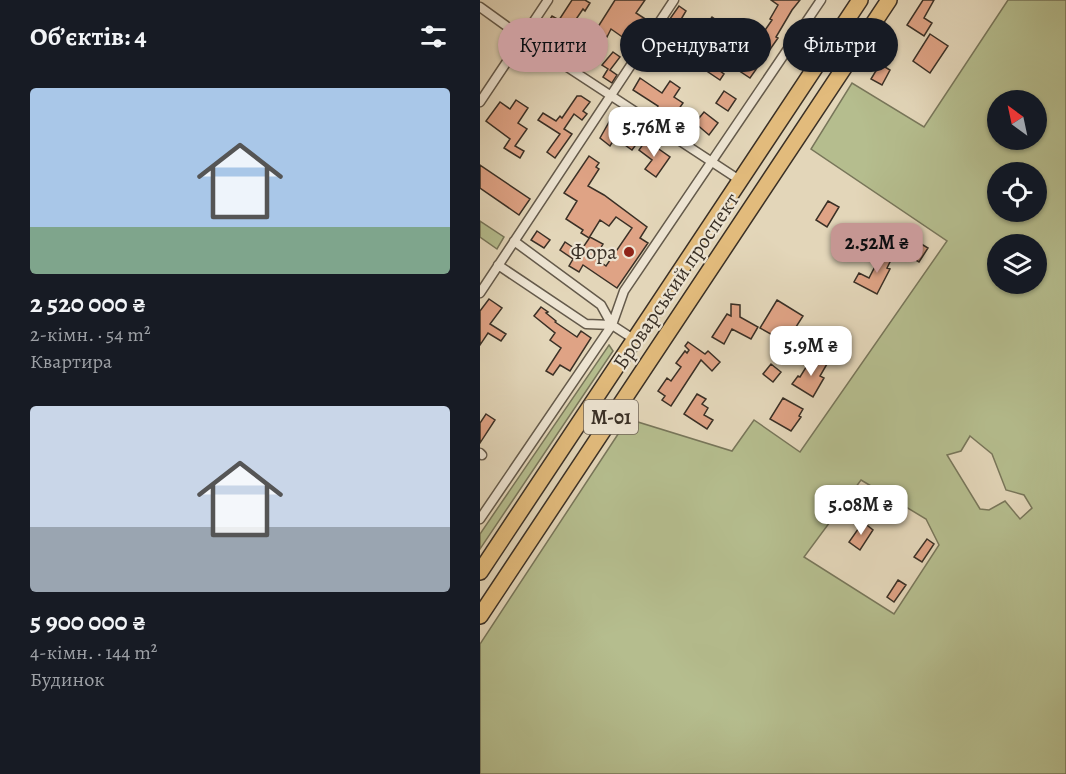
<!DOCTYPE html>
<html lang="uk">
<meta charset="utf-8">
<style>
:root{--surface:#171b24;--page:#20242c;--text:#f1f3f6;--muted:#9ea1a6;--accent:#c59692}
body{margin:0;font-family:Alegreya,serif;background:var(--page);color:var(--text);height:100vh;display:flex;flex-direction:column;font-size:22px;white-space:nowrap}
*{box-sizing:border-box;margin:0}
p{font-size:20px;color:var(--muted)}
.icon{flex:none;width:33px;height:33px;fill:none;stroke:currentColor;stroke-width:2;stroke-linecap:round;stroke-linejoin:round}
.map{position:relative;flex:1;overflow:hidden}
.sheet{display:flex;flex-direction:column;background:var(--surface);width:480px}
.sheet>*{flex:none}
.hud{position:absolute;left:18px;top:18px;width:477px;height:54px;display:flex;gap:12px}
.needle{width:39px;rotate:327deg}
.tools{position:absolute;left:507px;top:90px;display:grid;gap:12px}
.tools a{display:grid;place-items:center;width:60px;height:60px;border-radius:50%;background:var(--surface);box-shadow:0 2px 4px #0004;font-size:30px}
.price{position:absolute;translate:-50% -51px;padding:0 14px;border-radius:12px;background:#fff;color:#222;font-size:20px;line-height:39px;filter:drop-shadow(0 2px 3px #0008)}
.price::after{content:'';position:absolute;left:50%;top:36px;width:18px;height:14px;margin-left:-9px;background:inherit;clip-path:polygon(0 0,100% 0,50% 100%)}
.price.active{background:var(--accent);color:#111}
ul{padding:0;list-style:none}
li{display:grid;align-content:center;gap:12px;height:318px;padding:0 30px}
li span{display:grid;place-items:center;height:186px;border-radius:6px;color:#555}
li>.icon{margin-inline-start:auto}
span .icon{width:108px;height:108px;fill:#fffc;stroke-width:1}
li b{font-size:26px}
h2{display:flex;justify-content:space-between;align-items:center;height:72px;padding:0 30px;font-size:26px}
.chip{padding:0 21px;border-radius:27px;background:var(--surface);box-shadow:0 2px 4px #0004;font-size:21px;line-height:54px}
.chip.active{background:var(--accent);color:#111}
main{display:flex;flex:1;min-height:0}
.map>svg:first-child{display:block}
.green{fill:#b5bd8e;stroke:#78765a;stroke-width:1.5;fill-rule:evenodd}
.building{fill:#dfa385;stroke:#3a3026;stroke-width:1.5}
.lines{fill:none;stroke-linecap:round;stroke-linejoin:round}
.street-casing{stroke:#645a4b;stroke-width:11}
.highway-casing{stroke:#3a3026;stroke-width:18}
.street{stroke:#ede4d2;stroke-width:8}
.highway{stroke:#e2bb7c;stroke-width:15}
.poi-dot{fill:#8f2418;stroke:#ede4d2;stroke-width:2}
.labels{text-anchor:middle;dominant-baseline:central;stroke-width:4.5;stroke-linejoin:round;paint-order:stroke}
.shield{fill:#ede4d2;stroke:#70665a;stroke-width:1.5}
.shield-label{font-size:20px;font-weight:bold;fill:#3a3026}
.poi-label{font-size:21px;fill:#3a3026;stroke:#ede4d2;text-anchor:end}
.street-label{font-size:21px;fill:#3a3026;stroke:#ede4d2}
</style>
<main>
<section class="sheet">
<h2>Об’єктів: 4<svg class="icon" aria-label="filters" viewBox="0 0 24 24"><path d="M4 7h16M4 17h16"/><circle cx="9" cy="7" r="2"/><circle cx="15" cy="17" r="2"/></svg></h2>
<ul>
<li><span style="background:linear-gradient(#a9c7e8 75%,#7fa58c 0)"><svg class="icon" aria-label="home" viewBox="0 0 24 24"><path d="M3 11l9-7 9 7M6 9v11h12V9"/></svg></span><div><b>2 520 000 ₴</b><p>2-кімн. · 54 m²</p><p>Квартира</p></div></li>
<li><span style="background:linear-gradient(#c9d6e8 65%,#9aa5b1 0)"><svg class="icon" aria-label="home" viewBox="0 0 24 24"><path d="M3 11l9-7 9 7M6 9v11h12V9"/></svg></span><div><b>5 900 000 ₴</b><p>4-кімн. · 144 m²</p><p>Будинок</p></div></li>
</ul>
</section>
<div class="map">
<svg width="586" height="774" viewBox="0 0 586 774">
<rect width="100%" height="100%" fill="#e3d6b9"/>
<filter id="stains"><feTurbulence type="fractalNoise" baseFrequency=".00333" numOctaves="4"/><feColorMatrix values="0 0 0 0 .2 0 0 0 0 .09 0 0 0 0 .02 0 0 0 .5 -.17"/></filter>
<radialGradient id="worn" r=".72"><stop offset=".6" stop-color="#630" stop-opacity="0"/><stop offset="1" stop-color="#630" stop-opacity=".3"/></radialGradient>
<path class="green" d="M528 0H586V774H0V644L148 419 252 451 274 420 320 452 467 241 331 149 372 83 444 127ZM556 100V140H518V100ZM518 172H556V212H518ZM518 244H556V284H518ZM490 436 512 454 526 490 544 495 552 508 540 519 525 501 509 510 500 509 467 455 481 451ZM381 480 446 519 459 545 414 614 324 557Z
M0 221 24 237 17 249 0 237Z
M129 345 133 351 0 549V534Z"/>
<path class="building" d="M92 0H105L110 3 105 11 103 9 90 28 100 34 97 38 104 43 97 52 70 33 68 38 61 34 72 16 79 20Z
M135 0H165L156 13 167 20 151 43 131 29 127 37 116 30Z
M291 0H320L312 10 296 37 298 38 270 78 258 70 292 20 290 19 298 5Z
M443 0H454L444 18 452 23 444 36 427 25Z
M199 6 206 11 200 21 220 34 232 17 246 27 242 33 238 30 221 57 244 74 240 80 219 66 218 69 202 59 205 54 186 42 195 28 187 23Z
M450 34 468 46 450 73 433 61Z
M133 52 140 57 130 70 137 75 132 83 123 77 128 69 122 65Z
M400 64 410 70 402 85 391 79Z
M160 78 182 93 190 81 200 88 194 97 203 103 198 110 201 112 194 124 175 112 178 106 153 90Z
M244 91 256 99 248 111 236 103Z
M97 96H101L110 102 103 111 107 114 102 120 94 114 84 129 92 134 75 158 67 152 80 134 58 120 63 113 76 121 80 116 82 118Z
M36 100 48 108 38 123 47 129 35 146 44 151 40 158 24 148 30 139 6 121 20 102 30 109Z
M224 112 238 123 229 135 215 123Z
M133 115 145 121 143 122 147 125 143 131 158 142 152 150 135 138 130 146 120 138Z
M166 140 190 157 176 177 165 169 172 160 159 150Z
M109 156 119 163 116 167 119 169 108 186 124 195 167 227 160 238 168 243 137 288 103 265 99 272 89 266 93 259 80 250 85 242 100 252 110 237 123 244 115 258 126 266 152 228 136 217 129 226 120 220 109 238 101 233 103 230 86 219 97 201 84 193Z
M0 165 50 199 39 215 0 188Z
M348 201 359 207 347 227 336 220Z
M57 231 70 240 64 248 51 240Z
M438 242 448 248 439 262 429 256Z
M404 249 414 254 407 268 410 269 397 294 374 282 379 273 389 278Z
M9 299 22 308 10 324 26 334 21 341 8 333 0 345V311Z
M297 300 323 316 314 330 321 335 318 339 332 348 328 355 280 328Z
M251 304 260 305V317L278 327 271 339 252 329 244 344 232 337 247 314 251 316Z
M61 307 68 312 66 313 76 321 75 322 97 337 101 331 111 338 90 371 80 365 73 375 66 371 81 348 70 340 75 333 54 316Z
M208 342 225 354 228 351 240 362 232 371 221 360 191 406 182 400 185 396 178 391 187 378 191 381 201 367 196 363 205 351 207 353 209 350 205 346Z
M333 356 347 364 340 376 344 378 333 397 312 384 318 376 320 377Z
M291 364 301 372 293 382 283 374Z
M217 394 226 399 222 404 228 408 224 415 233 420 227 429 204 414Z
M303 398 323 409 319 416 321 417 311 431 290 419Z
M6 414 15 420 0 443V423Z
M383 522 393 530 380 550 369 542Z
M447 539 454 544 442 562 434 557Z
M418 580 426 585 414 602 407 597Z"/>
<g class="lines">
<g class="street-casing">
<path id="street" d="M0 7 43 38 261 181
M0 102 68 0
M34 241 121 305 132 325 155 340
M18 265 106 324 132 325
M0 293 194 0
M0 453 2 455
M0 519 132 325 144 291 341 0"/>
</g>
<g class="highway-casing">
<path id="highway" d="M0 572 380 0
M0 616 409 0"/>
</g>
<use href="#street" class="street"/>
<use href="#highway" class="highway"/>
</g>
<circle class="poi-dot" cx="149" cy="252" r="6"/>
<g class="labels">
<rect class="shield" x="104" y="400" width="54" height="34" rx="4.5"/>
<g class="shield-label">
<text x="131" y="417">М-01</text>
</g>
<g class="poi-label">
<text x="137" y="252">Фора</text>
</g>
<g class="street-label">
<text transform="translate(196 281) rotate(-56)">Броварський проспект</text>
</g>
</g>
<rect width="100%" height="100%" filter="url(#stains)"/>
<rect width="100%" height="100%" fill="url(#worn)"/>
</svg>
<div class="tools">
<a><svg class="needle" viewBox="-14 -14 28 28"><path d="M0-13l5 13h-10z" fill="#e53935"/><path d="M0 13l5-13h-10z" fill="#9ea1a6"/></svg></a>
<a><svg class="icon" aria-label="locate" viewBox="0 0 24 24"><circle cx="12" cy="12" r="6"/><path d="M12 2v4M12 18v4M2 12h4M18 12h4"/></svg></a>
<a><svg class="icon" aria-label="layers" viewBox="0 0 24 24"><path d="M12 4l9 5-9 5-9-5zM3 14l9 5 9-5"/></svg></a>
</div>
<b class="price" style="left:174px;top:158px">5.76M ₴</b>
<b class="price active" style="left:397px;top:274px">2.52M ₴</b>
<b class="price" style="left:331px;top:377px">5.9M ₴</b>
<b class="price" style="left:381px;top:536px">5.08M ₴</b>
<div class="hud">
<a class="chip active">Купити</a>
<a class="chip">Орендувати</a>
<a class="chip">Фільтри</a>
</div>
</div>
</main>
